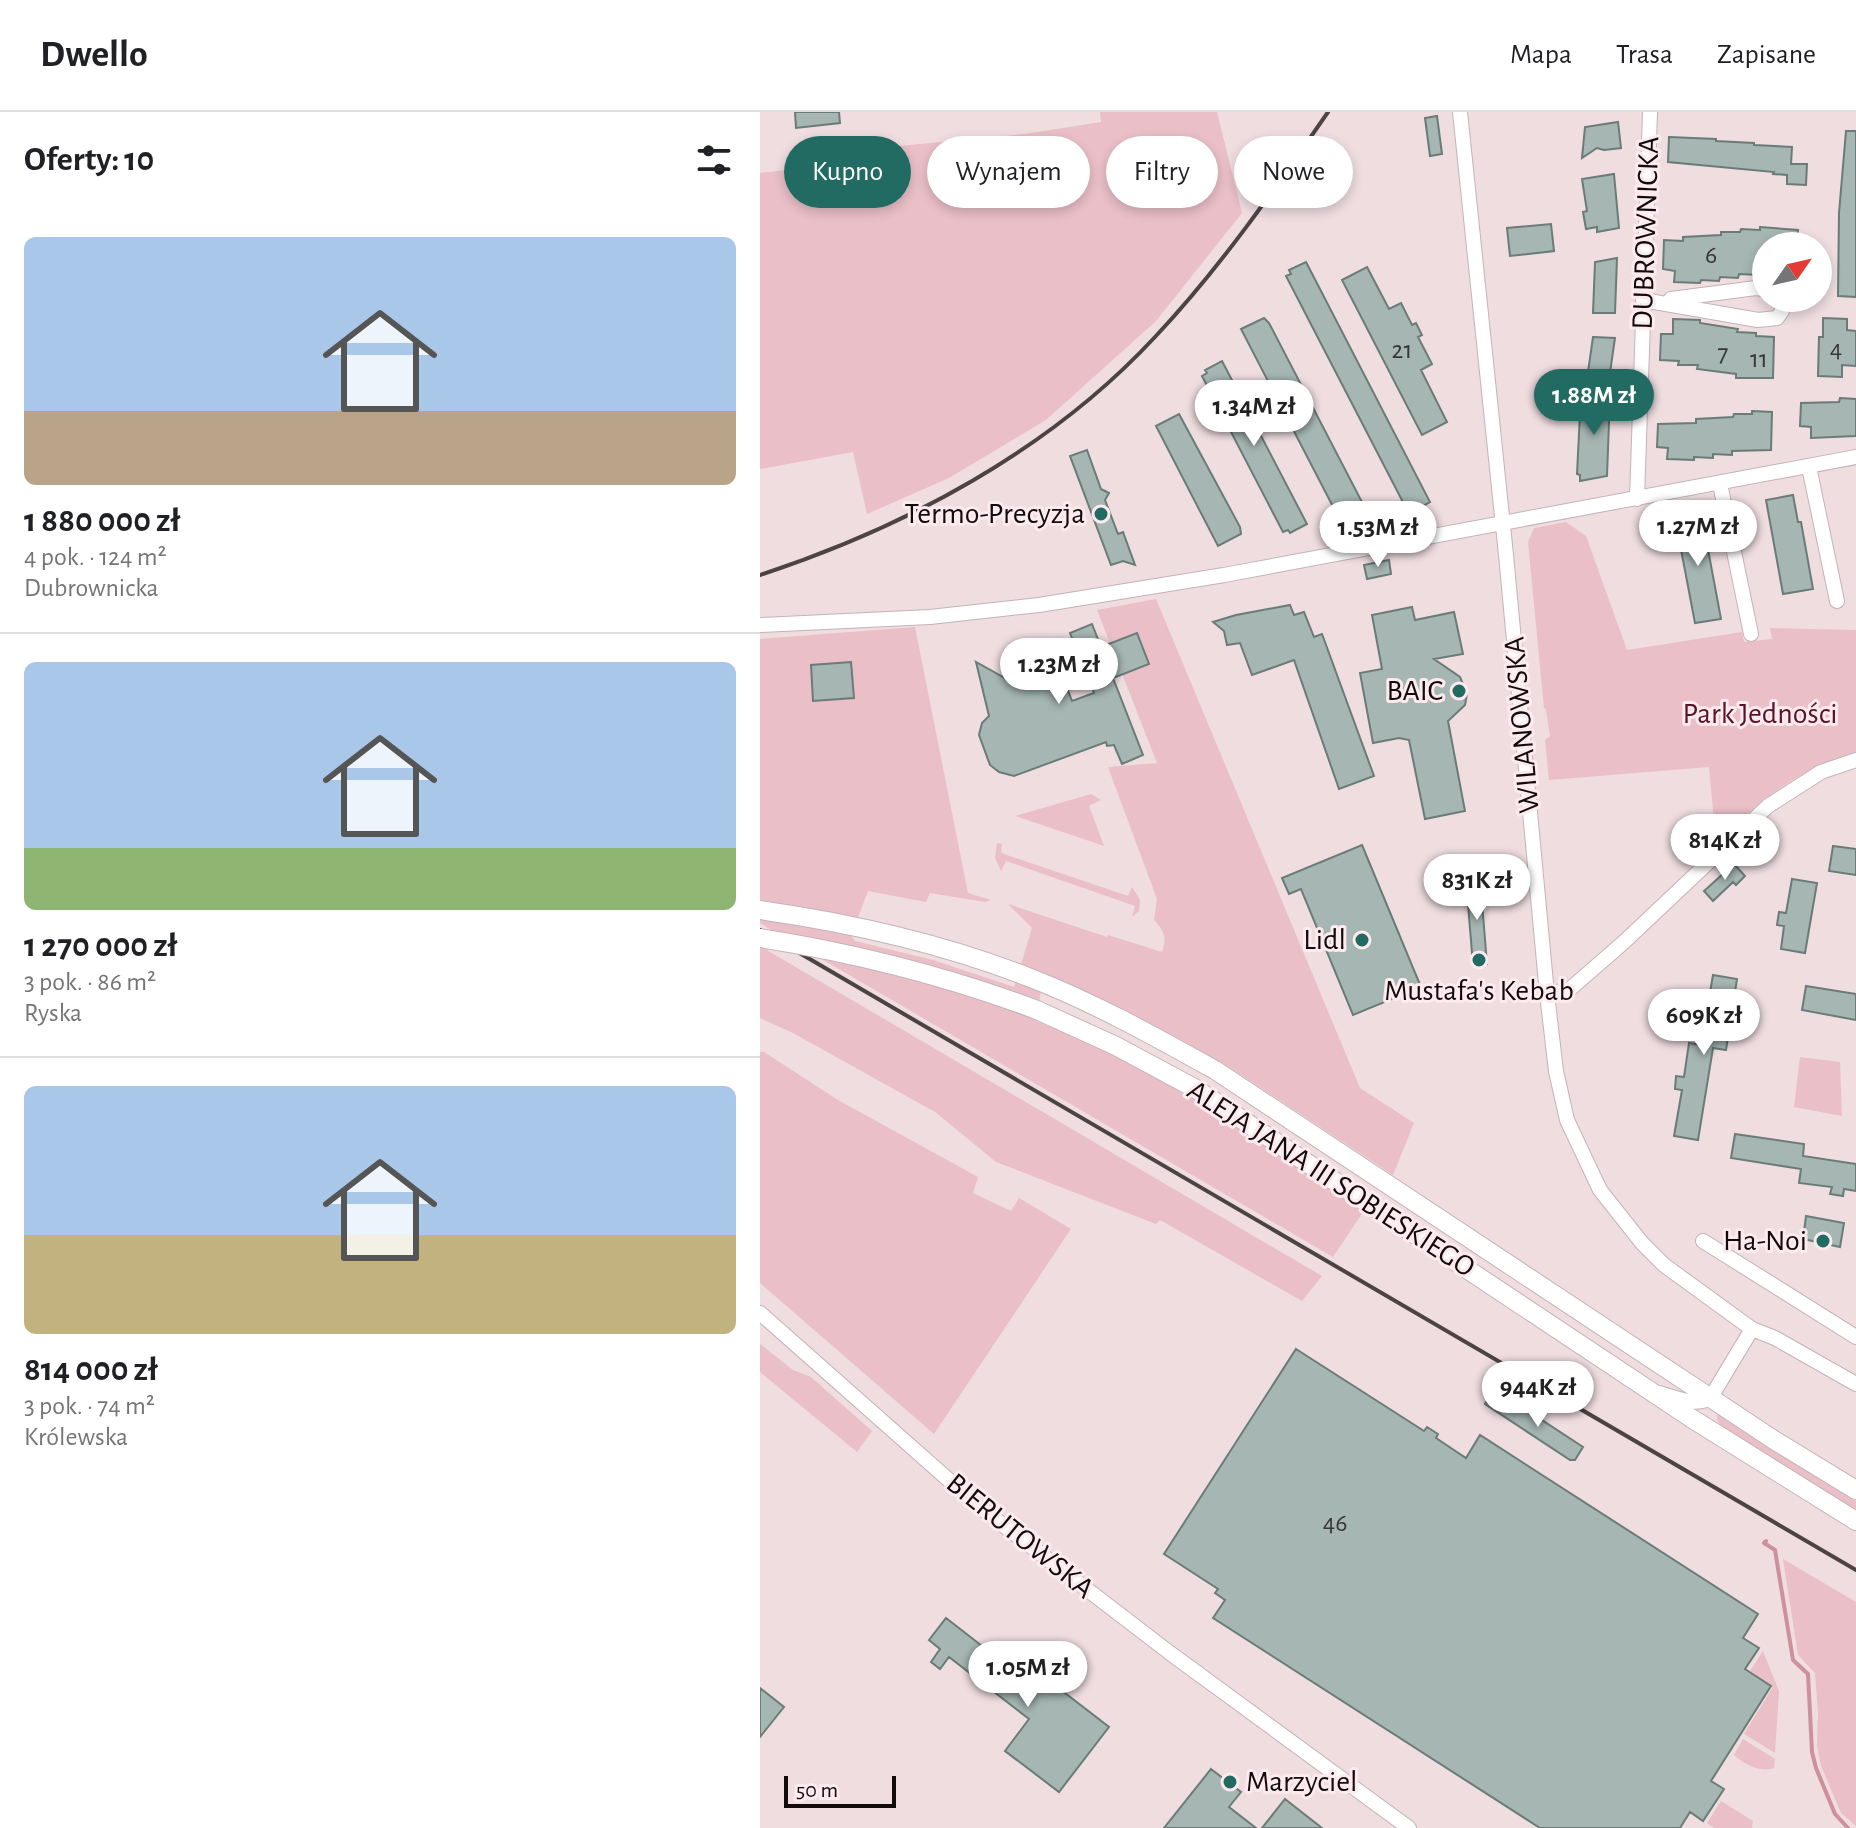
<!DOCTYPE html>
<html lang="pl">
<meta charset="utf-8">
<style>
:root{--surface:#fff;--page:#f2f2f2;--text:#202124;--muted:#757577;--line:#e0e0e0;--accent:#226b62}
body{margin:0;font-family:"Alegreya Sans",sans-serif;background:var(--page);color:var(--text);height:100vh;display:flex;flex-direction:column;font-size:30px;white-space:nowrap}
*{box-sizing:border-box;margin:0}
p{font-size:26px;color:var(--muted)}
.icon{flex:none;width:44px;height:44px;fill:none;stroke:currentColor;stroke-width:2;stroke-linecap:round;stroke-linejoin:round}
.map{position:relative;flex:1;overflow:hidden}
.sheet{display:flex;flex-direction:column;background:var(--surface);width:760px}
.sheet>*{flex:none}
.hud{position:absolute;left:24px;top:24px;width:760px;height:72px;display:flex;gap:16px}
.needle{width:52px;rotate:56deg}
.fabs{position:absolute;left:992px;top:120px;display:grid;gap:16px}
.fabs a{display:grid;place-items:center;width:80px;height:80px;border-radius:50%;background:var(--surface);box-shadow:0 4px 12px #0003;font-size:40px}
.scale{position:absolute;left:24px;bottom:20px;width:112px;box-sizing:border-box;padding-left:8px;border:4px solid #110b0c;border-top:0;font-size:22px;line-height:28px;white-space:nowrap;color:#110b0c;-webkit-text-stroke:6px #fceaee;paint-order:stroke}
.price{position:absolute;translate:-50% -68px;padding:0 18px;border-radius:28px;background:#fff;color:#222;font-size:26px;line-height:52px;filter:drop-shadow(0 2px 4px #0008)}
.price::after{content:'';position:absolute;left:50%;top:48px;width:24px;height:18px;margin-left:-12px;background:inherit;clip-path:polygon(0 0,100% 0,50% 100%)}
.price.active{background:var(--accent);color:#fff}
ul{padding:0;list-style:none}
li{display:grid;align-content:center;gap:16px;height:424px;padding:0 24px}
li+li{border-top:2px solid var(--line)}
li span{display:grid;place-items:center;height:248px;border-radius:12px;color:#555}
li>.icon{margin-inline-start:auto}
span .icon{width:144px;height:144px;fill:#fffc;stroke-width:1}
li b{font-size:34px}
h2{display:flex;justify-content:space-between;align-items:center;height:96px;padding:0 24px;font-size:34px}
.tag{padding:0 28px;border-radius:36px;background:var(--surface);box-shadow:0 4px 12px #0003;font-size:28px;line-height:72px}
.tag.active{background:var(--accent);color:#fff}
header{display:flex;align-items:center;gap:48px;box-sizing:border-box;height:112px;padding:0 40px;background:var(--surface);border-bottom:2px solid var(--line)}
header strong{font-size:38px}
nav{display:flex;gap:44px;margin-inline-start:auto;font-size:28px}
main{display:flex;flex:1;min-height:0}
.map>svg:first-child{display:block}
.green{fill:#eabfc8}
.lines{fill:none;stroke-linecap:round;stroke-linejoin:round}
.stream{stroke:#cd919e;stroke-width:4}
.building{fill:#a5b6b3;stroke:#6a7b78;stroke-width:2}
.minor-casing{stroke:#c4b3b6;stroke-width:16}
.major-casing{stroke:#c4b3b6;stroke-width:20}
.minor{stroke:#fff;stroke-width:14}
.major{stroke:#fff;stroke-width:18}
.rail{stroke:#4c4344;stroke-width:4}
.major-bridge-casing{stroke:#c4b3b6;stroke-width:20;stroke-linecap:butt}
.major-bridge{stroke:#fff;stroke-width:18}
.poi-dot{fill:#226b62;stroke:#fceaee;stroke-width:3}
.labels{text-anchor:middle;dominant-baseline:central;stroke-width:6;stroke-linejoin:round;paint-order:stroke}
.number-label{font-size:26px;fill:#363636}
.street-label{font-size:30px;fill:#110b0c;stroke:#fceaee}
.poi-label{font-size:30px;fill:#110b0c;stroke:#fceaee;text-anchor:end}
.park-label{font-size:30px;fill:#5a122b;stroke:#fceaee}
</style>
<header>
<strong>Dwello</strong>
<nav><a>Mapa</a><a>Trasa</a><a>Zapisane</a></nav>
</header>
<main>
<section class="sheet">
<h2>Oferty: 10<svg class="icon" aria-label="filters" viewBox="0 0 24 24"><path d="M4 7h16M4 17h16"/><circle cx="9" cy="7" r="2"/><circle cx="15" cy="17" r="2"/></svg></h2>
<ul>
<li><span style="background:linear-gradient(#a9c7e8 70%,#b9a48a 0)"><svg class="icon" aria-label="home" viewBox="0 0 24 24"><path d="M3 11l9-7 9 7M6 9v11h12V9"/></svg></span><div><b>1 880 000 zł</b><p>4 pok. · 124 m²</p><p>Dubrownicka</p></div></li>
<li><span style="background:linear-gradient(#a9c7e8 75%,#8fb573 0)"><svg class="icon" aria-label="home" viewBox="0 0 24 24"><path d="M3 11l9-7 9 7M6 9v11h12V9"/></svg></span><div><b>1 270 000 zł</b><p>3 pok. · 86 m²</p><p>Ryska</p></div></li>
<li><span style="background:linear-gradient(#a9c7e8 60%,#c2b280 0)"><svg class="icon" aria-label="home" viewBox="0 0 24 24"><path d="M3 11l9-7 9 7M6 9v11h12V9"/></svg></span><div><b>814 000 zł</b><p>3 pok. · 74 m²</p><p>Królewska</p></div></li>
</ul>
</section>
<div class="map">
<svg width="1096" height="1716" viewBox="0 0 1096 1716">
<rect width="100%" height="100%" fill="#efdde0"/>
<path class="green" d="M340 0H457L482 101 396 209 286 308 189 366 107 402 93 340 0 357V61L112 48 120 54 117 36 265 22 341 10Z
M806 410 826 424 867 538 982 520 984 530 1012 527 1010 516 1096 518V641C1036 658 1000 688 956 730L949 655 789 668 785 628 790 624 786 597 784 596 768 430 774 416Z
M396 487 600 976 654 1011 633 1063 469 955 422 928 284 861 276 909 336 934 428 982 605 1097 573 1145 0 811V527L155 515 208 781 231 788 225 790 170 781 166 790 108 779 91 824 95 829 173 848 254 875 272 816 248 792 347 825 348 823 402 840C407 825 405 820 394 808L397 787 348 655 397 651 337 498Z
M331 682 341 688 329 694 344 734 255 704Z
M237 731 242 732 241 741 368 784 372 775 380 788 379 799 372 805 375 794 246 749 241 759 235 746Z
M0 834 562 1164 542 1189 400 1108 396 1112 236 1050 175 1000 33 921 0 906Z
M0 940H4L78 988 218 1065 213 1081 251 1099 259 1086 311 1117 174 1322 0 1171Z
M1040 945 1080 950 1082 1004 1034 995Z
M0 1232 33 1258 51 1265 112 1319 97 1340 0 1260Z
M958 1300 1096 1389V1399L960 1313 957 1307Z
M1023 1447 1096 1490V1714L1081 1701 1061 1654 1057 1634 1058 1600 1055 1561 1038 1543Z
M1003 1539 1019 1579 1015 1641 984 1622 1013 1575 990 1559Z
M983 1627 1015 1647 1014 1656C1000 1661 984 1652 974 1643Z
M961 1689 993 1709 992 1716H954L947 1711Z"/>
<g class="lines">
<path class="stream" d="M1006 1429 1004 1431 1015 1438 1033 1548 1048 1562 1052 1640 1056 1656 1075 1702 1088 1716"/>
</g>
<path class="building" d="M35 0H79L80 11 36 16Z
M677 4 682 42 670 44 665 6Z
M858 10 861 36 844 38 837 36 822 46 825 15Z
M1086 19H1096V185L1078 184 1079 101Z
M909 25 956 27V29L994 31V33L1032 35 1031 52H1047L1046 73 1027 72V63L1013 62 1014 60 908 50Z
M854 62 859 116 837 120V115L826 117 823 100 827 99 822 67Z
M791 112 794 139 750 144 747 116Z
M1000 115 1038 118 1037 134H1006V142H999L998 163 979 162 978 166 960 165 959 169 941 168 940 171 914 170 915 159 903 157 904 128 923 129V125L961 123V120H980L981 117 1000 118Z
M857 146 855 201H833L835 150Z
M546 150 670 390 654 399 652 396 647 398 526 164 531 162 529 158Z
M607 155 629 197 641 191 652 213 656 211 662 223 658 225 672 252 661 258 687 310 662 323 582 168Z
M504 206 509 211 603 392 601 393 605 400 582 412 481 217Z
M1063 206 1087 207V218L1096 219V254L1082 253V265L1058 264 1059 225H1063Z
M913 207 940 208V211L978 217 977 220 996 221V224L1014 225 1013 266H976V262L937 257 938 253H918L919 249 900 248 901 222H913Z
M833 225 855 226 850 261 828 260Z
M462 249 547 412 530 421 528 418 523 420 442 264 447 261 445 258Z
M821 282 850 284 847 364 820 369V363L817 362Z
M1080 286 1096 287V324L1051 326V315L1040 314 1041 291 1079 290Z
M992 299 1012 300 1011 338 972 339V343L953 342V346L934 345V348L907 347 908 336 897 335 898 312 936 311V307L973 305 974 302H992Z
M419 302 480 415 481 422 458 434 396 314Z
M327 338 341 377 349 381 345 388 358 422 363 420 375 453 363 449 351 453 310 344Z
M1033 383 1038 410H1041L1053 477 1023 482 1006 388Z
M941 400 961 507 935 511 915 406Z
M629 448 631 462 607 467 604 453Z
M530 493 534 503 544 500 554 525 562 522 614 664 579 677 534 548 492 563 480 531 467 533 464 519 453 510 476 503Z
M652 495 655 508 694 500 703 542 674 547 700 565 707 582 705 593 688 609 705 699 665 707 649 628 639 626 613 631 600 561 622 557 612 503Z
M332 512 341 535 377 521 389 552 353 566 383 643 362 652 354 633 347 634 346 630 254 664 239 660 230 653 219 623 222 611 229 604 216 550 252 570 245 549 292 537 312 589 334 581 310 521Z
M91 550 94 586 53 589 51 553Z
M602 733 661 875 593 903 541 777 529 782 522 766Z
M1073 734 1096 737V763L1069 759Z
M974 752 985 764 976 773 973 770 953 789 944 779Z
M720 766 727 852 713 853 706 768Z
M1032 767 1057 771 1045 841 1021 837 1024 814 1017 813 1019 800 1026 801Z
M953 863 977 867 966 938 953 936 938 1028 914 1024 922 978 915 977 916 964 924 965 929 931 941 933Z
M1046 874 1096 882V908L1042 898Z
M975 1022 1044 1032 1043 1044 1096 1052V1079L1084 1077 1083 1084 1070 1082 1072 1075 1039 1071 1041 1057 971 1046Z
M1046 1104 1084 1111 1080 1135 1043 1127Z
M536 1237 664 1319 667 1315 678 1322 676 1326 706 1346 720 1323 998 1502 983 1526 999 1536 985 1557 1011 1574 951 1669 964 1677 943 1709 930 1700 920 1716H780L453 1506 465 1488 455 1481 458 1477 404 1442Z
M731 1283 755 1299 759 1293 823 1335 815 1348H810L725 1292Z
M186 1506 271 1572 279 1561 349 1615 299 1680 245 1639 269 1607 189 1545 180 1557 171 1550 180 1537 169 1528Z
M0 1576 24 1595 0 1625Z
M451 1657 481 1680 469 1695 496 1716H404Z
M525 1687 562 1716H502Z"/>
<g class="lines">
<g class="minor-casing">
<path id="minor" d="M700 0 746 443 787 882 796 959 807 1008 840 1078 882 1131 904 1153 992 1217 951 1285C937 1296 915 1285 899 1281
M911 187 996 176 1006 178
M883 188 998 208 1017 206 1022 199V186
M1049 355 1077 489
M960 372 991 522
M877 387 890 0
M0 513 170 505 279 493 464 463 1096 345
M787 882 810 877 864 830 1008 694 1061 660 1096 648
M943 1129 1096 1225
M0 1201 217 1393 410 1541 649 1716
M992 1217 1015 1226 1096 1272"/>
</g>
<g class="major-casing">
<path id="major" d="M0 798C91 811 182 831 268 865 333 890 394 924 455 958L1014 1328 1096 1378
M277 898 356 934 436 977 931 1306 1096 1409"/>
</g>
<use href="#minor" class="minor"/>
<use href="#major" class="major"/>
<path class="rail" d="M0 463C146 415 289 339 395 225 460 156 514 78 568 0
M0 818 1096 1458"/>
<g class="major-bridge-casing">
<path id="major-bridge" d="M0 826C95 841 187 864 277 898"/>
</g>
<use href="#major-bridge" class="major-bridge"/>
</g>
<g class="poi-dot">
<circle cx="341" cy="402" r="8"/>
<circle cx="699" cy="579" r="8"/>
<circle cx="602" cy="828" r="8"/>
<circle cx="719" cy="848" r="8"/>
<circle cx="1063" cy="1129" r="8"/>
<circle cx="470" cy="1670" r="8"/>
</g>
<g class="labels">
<g class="number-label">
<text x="951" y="143">6</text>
<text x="1076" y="237">4</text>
<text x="642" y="238">21</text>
<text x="963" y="241">7</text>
<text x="999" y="247">11</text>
<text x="575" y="1411">46</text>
</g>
<g class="street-label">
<text transform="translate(886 121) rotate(-88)">DUBROWNICKA</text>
<text transform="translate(762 613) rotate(-95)">WILANOWSKA</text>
<text transform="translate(571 1067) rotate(33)">ALEJA JANA III SOBIESKIEGO</text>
<text transform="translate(260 1424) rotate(39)">BIERUTOWSKA</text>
</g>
<g class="poi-label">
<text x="325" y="402">Termo-Precyzja</text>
<text x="683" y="579">BAIC</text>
<text x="586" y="828">Lidl</text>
<text x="719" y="879" text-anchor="middle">Mustafa's Kebab</text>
<text x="1047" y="1129">Ha-Noi</text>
<text x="486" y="1670" text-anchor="start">Marzyciel</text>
</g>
<g class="park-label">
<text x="1000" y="602">Park Jedności</text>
</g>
</g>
</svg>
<div class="fabs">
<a><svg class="needle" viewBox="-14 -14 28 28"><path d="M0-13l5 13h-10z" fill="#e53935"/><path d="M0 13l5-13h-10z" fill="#757577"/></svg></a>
</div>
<div class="scale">50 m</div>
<b class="price active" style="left:834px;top:325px">1.88M zł</b>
<b class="price" style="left:494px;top:336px">1.34M zł</b>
<b class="price" style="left:938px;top:456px">1.27M zł</b>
<b class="price" style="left:618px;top:457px">1.53M zł</b>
<b class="price" style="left:299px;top:594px">1.23M zł</b>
<b class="price" style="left:965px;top:770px">814K zł</b>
<b class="price" style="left:717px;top:810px">831K zł</b>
<b class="price" style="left:944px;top:945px">609K zł</b>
<b class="price" style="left:778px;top:1317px">944K zł</b>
<b class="price" style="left:268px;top:1597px">1.05M zł</b>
<div class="hud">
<a class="tag active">Kupno</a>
<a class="tag">Wynajem</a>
<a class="tag">Filtry</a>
<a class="tag">Nowe</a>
</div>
</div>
</main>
